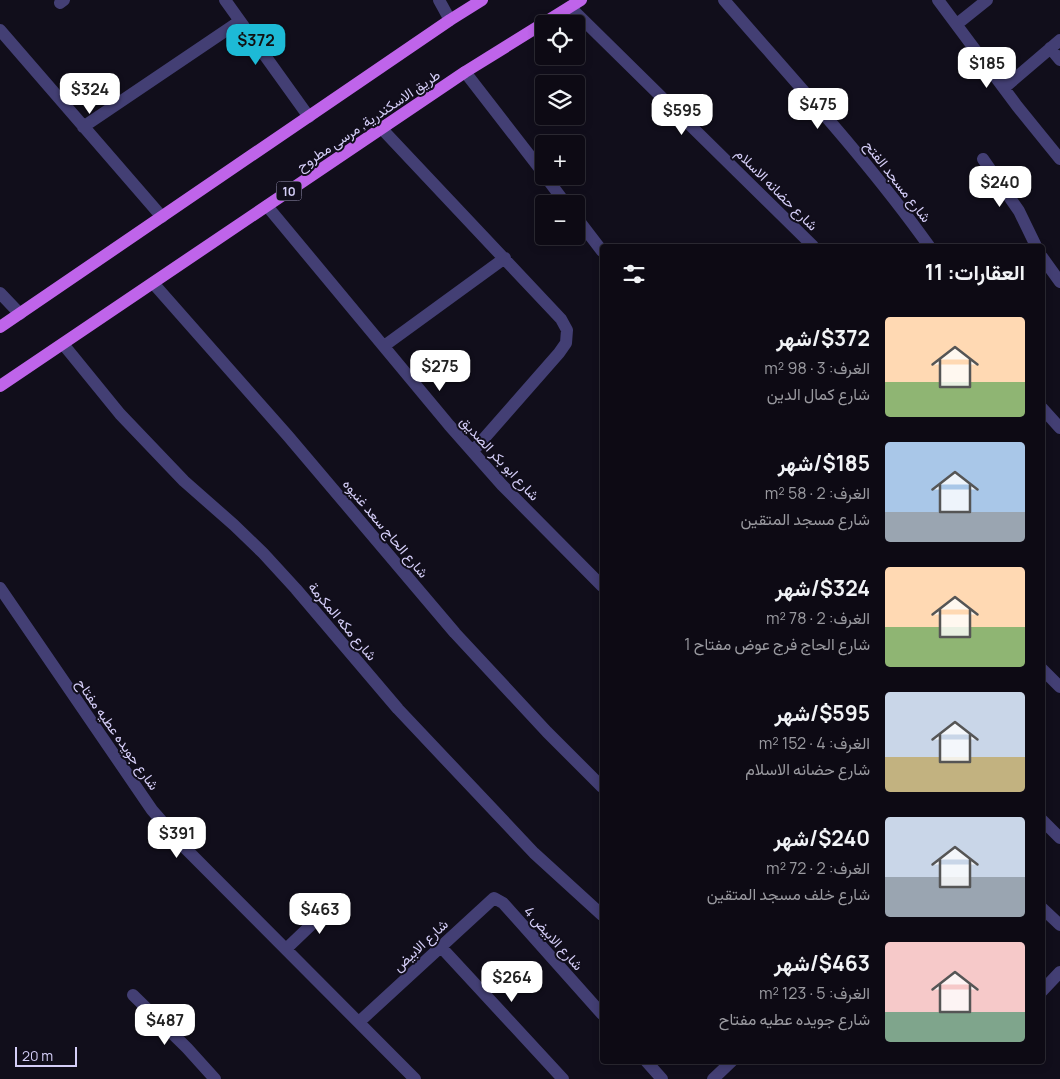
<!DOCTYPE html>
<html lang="ar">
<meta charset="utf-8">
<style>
:root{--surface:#0d0a14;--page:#16131d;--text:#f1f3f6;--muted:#9a9aa0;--line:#2d2b34;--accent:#1dbad6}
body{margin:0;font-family:Manrope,Vazirmatn,sans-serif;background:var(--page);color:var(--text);direction:rtl;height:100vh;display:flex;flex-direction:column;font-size:19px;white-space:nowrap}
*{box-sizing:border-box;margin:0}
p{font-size:16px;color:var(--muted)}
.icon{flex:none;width:28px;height:28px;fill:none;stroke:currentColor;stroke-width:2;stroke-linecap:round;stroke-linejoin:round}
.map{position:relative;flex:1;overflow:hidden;direction:ltr}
.panel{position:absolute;left:600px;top:244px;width:445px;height:820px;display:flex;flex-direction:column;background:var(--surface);border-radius:5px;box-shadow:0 2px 8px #0003,0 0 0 1px var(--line);direction:rtl}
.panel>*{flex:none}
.controls{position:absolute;left:535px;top:15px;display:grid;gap:10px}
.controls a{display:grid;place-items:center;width:50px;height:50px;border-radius:5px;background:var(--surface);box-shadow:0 2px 8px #0003,0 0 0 1px var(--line);font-size:25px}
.scale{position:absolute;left:15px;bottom:12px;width:62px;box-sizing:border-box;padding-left:5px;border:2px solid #d5cef8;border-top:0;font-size:14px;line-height:18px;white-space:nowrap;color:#d5cef8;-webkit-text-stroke:4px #110e1b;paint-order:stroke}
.price{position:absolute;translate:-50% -42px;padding:0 11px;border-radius:10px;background:#fff;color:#222;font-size:16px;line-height:32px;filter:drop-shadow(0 1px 2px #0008)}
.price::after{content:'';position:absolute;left:50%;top:30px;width:15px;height:11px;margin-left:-8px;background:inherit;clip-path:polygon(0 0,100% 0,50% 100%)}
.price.on{background:var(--accent);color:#111}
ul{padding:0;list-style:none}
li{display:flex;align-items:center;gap:15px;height:125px;padding:0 20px}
li span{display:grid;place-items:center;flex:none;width:140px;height:100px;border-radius:5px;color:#555}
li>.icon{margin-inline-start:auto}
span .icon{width:60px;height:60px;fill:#fffc;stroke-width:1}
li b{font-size:21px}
h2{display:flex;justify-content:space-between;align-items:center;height:60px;padding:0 20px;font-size:21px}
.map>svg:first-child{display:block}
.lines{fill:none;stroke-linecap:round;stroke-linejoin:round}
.minor{stroke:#433f74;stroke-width:12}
.major{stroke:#bf64ea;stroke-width:12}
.labels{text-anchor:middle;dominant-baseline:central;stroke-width:4;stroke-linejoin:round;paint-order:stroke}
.shield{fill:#110e1b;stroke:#9a94b6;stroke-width:1}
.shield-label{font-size:12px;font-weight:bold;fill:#d5cef8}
.street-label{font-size:14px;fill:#d5cef8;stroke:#110e1b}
</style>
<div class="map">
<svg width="1060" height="1079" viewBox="0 0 1060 1079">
<rect width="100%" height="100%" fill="#110e1b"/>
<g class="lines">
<path class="minor" d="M225 0 309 117
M439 0 450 20
M724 0C794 81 867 159 929 246
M938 0 1017 106 1060 159
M60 3 64 0
M570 7 813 246
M957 24 987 0
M0 30 162 217
M1050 48 1060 60
M465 72 544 174
M1004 88 1060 40
M83 127 240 21
M382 129 561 319 567 330 566 343 559 353 473 451
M983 159 1019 211 1036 246
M545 176 566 204
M267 206 449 425 502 485 602 586
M576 217 602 251
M1042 257 1060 282
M153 283 288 436 455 633 547 732 602 787
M0 293 20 314
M63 344 120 414 184 481 234 525 263 553 296 589 398 709 534 853 602 915
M384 346 505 258
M1042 408 1060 428
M0 588 152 810 186 849 415 1079
M1042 669 1060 687
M1042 820 1060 838
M1042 908 1060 925
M440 946 563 1079
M286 949 335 902
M1042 991 1060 972
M133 995 187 1048 215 1079
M359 1022 494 898 503 903 602 1014
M646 1061 662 1079
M713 1079 732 1061"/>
<path class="major" d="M0 327 450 20 482 0
M0 386 465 72 581 0"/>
</g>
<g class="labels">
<rect class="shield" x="276.5" y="181.5" width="25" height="19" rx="4"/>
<g class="shield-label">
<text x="289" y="191">10</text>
</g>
<g class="street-label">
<text transform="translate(368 120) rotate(-34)">طريق الاسكندرية, مرسى مطروح</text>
<text transform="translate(898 181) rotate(52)">شارع مسجد الفتح</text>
<text transform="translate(777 189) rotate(45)">شارع حضانه الاسلام</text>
<text transform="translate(500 458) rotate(47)">شارع ابو بكر الصديق</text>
<text transform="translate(386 528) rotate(50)">شارع الحاج سعد غنيوه</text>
<text transform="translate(343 621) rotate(50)">شارع مكه المكرمة</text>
<text transform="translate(118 734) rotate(55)">شارع جويده عطيه مفتاح</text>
<text transform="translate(554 938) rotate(48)">شارع الابيض 4</text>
<text transform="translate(420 945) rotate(-43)">شارع الابيض</text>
</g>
</g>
</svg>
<div class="controls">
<a><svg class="icon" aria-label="locate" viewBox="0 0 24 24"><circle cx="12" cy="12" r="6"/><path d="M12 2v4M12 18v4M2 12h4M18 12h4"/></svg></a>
<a><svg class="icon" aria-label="layers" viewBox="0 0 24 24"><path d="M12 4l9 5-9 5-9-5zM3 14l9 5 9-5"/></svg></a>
<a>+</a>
<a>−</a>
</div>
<div class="scale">20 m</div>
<b class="price on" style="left:256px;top:66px">$372</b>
<b class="price" style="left:987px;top:89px">$185</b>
<b class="price" style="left:90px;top:115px">$324</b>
<b class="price" style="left:818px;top:130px">$475</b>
<b class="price" style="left:682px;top:136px">$595</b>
<b class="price" style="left:1000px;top:208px">$240</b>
<b class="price" style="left:440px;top:392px">$275</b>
<b class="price" style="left:177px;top:859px">$391</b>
<b class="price" style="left:320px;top:935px">$463</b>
<b class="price" style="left:512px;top:1003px">$264</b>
<b class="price" style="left:165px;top:1046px">$487</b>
<section class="panel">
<h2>العقارات: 11<svg class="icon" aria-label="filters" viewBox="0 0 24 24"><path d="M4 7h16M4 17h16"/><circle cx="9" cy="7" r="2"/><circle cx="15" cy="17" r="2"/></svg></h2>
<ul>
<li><span style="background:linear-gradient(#ffd9b3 65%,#8fb573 0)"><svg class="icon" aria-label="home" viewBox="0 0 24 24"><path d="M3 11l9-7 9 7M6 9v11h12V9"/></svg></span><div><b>$372/شهر</b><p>الغرف: 3 · 98 m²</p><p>شارع كمال الدين</p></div></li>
<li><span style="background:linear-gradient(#a9c7e8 70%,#9aa5b1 0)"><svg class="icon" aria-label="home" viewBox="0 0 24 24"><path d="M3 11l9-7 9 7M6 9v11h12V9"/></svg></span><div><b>$185/شهر</b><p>الغرف: 2 · 58 m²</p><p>شارع مسجد المتقين</p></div></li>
<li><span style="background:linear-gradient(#ffd9b3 60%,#8fb573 0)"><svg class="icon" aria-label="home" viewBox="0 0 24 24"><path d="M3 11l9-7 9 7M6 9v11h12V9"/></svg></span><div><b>$324/شهر</b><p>الغرف: 2 · 78 m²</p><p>شارع الحاج فرج عوض مفتاح 1</p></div></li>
<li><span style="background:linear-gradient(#c9d6e8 65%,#c2b280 0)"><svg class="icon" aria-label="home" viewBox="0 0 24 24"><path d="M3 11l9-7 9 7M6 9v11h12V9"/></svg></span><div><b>$595/شهر</b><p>الغرف: 4 · 152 m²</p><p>شارع حضانه الاسلام</p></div></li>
<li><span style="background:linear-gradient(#c9d6e8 60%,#9aa5b1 0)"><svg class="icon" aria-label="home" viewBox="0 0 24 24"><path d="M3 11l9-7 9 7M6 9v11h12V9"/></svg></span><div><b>$240/شهر</b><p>الغرف: 2 · 72 m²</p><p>شارع خلف مسجد المتقين</p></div></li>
<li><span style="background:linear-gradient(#f6c9c9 70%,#7fa58c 0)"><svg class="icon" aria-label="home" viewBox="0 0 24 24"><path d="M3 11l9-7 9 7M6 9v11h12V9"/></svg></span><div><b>$463/شهر</b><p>الغرف: 5 · 123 m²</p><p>شارع جويده عطيه مفتاح</p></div></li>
</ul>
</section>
</div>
